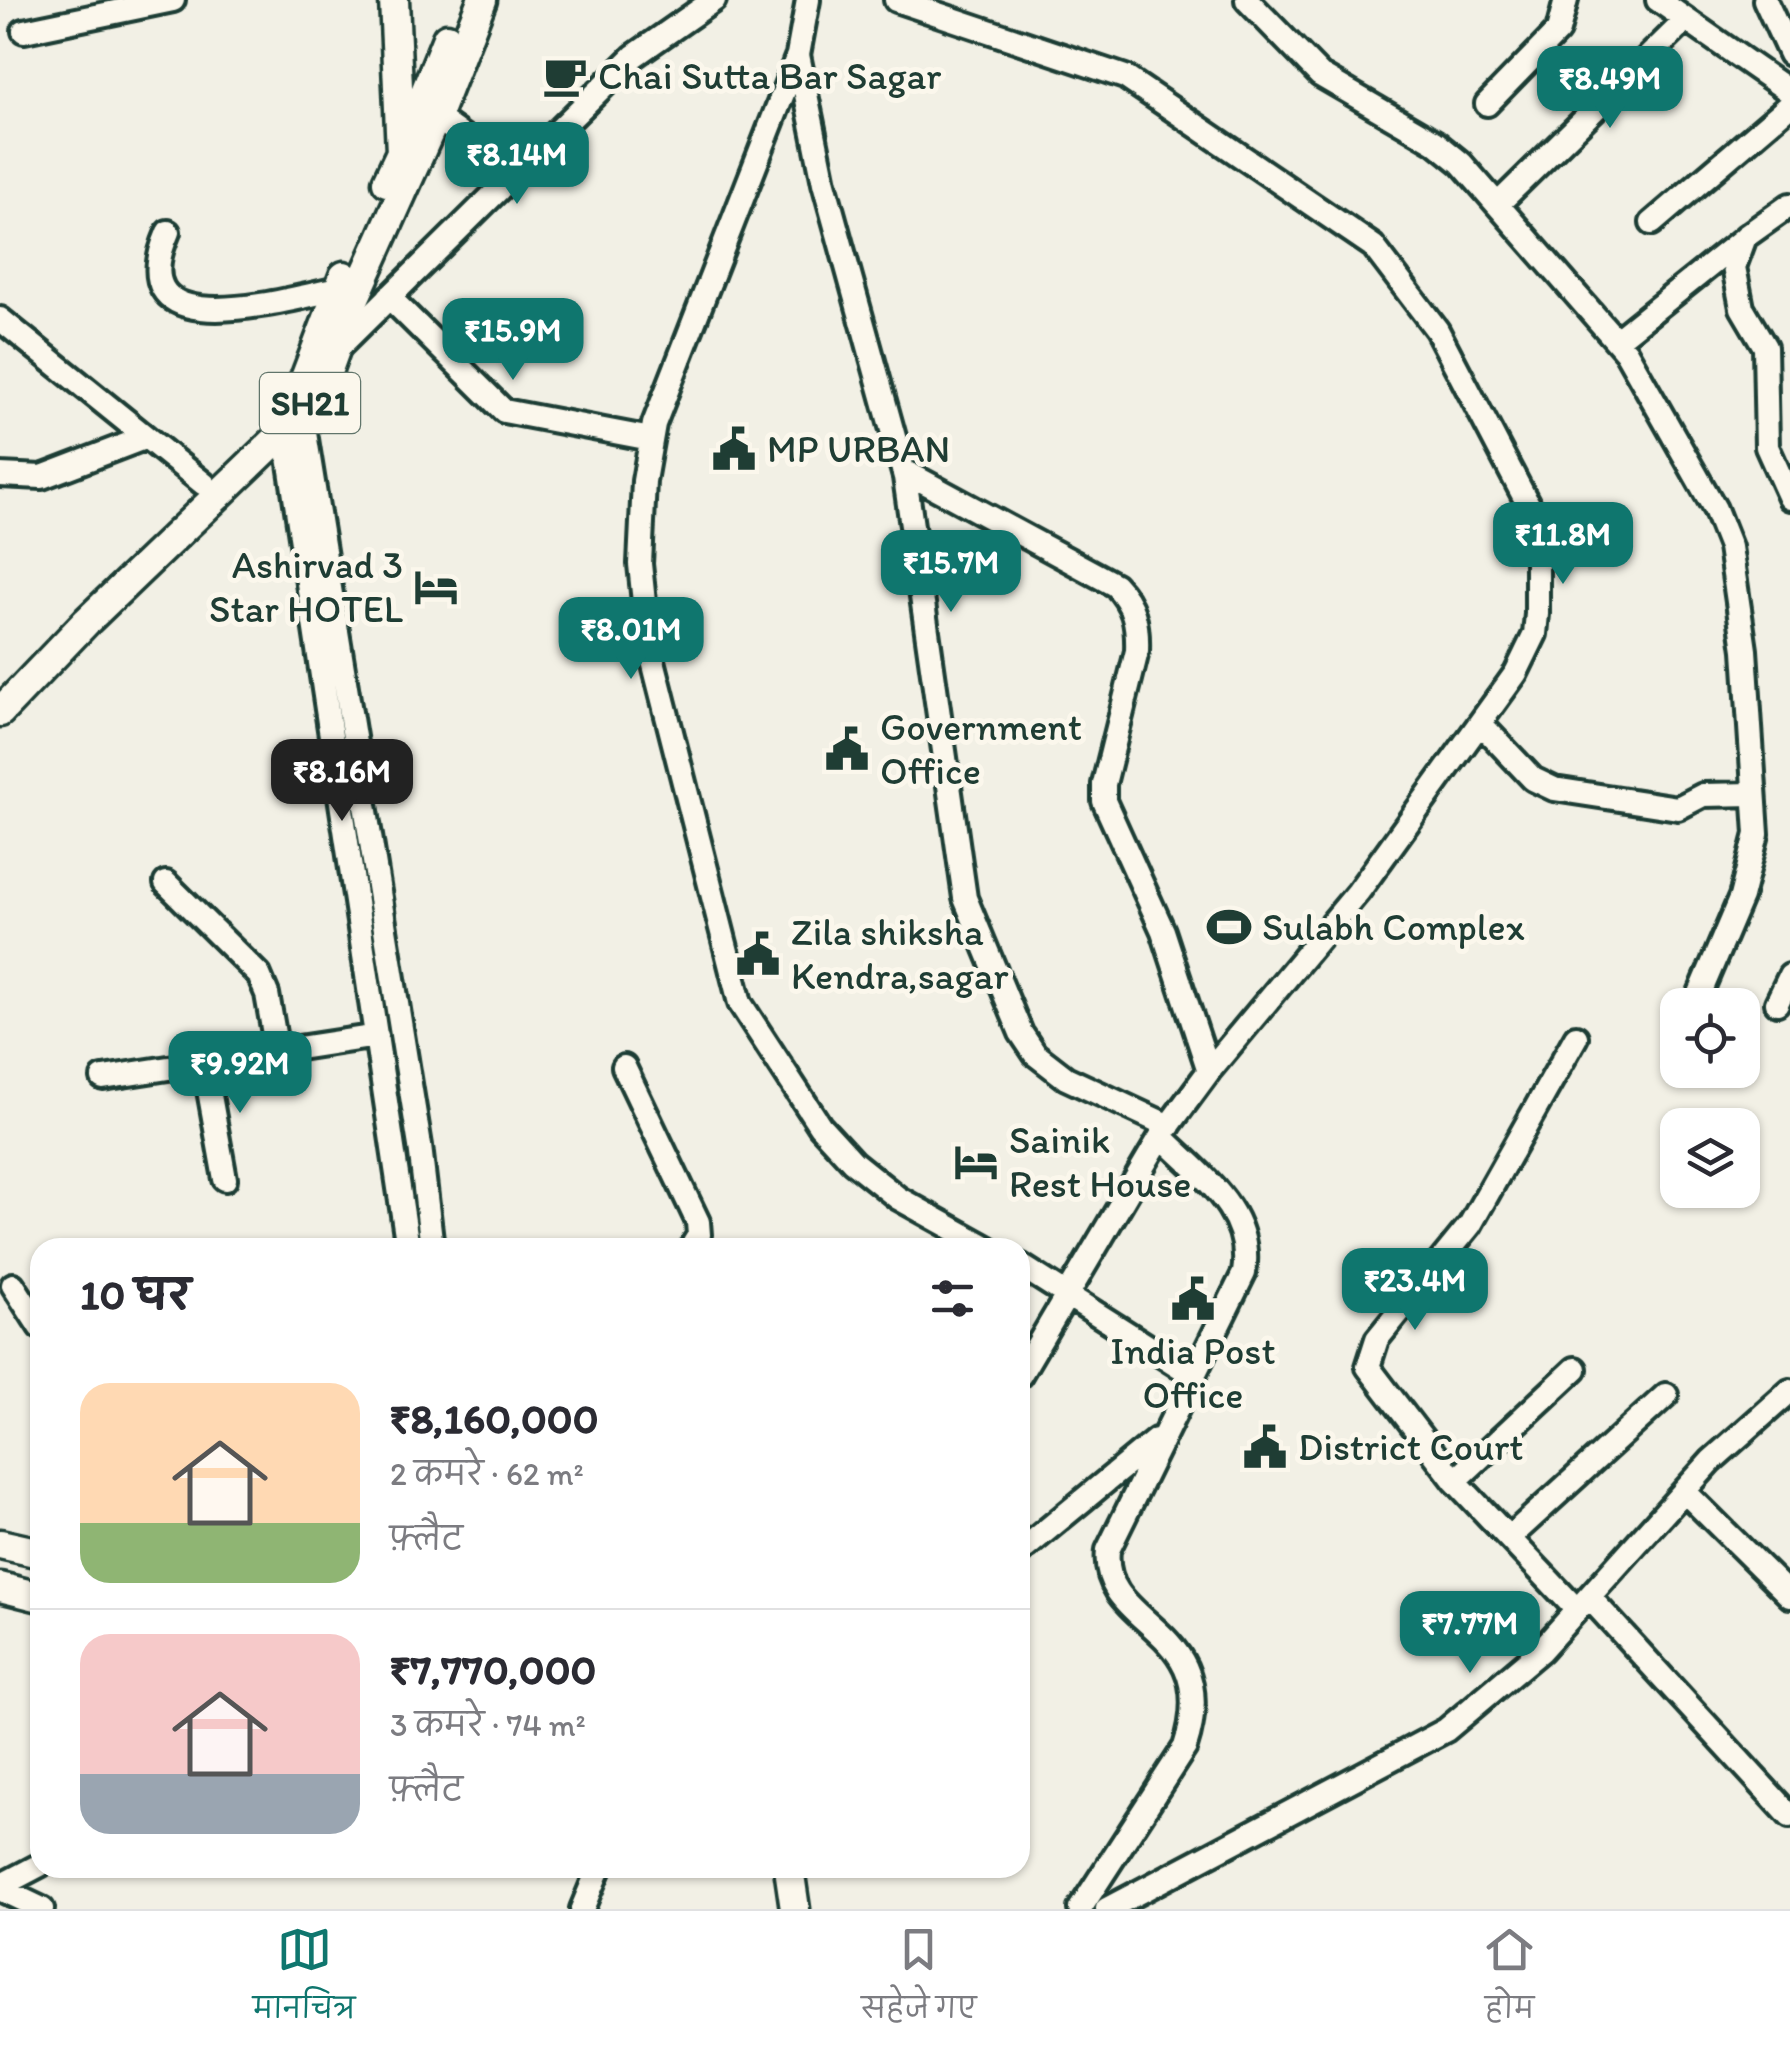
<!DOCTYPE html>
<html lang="hi">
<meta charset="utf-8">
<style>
:root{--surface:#fff;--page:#f2f2f3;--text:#2b2b33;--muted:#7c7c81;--line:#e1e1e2;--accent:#0f766e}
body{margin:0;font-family:Itim,"Playpen Sans Deva",sans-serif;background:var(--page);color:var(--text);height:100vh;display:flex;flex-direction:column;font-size:38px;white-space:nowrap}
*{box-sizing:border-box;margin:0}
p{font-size:32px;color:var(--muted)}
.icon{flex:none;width:55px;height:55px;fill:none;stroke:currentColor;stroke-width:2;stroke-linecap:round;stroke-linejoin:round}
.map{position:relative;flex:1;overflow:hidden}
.sheet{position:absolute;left:30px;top:1238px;width:1000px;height:640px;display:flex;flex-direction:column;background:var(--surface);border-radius:30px;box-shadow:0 2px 8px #0004}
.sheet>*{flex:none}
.controls{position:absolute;left:1660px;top:988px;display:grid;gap:20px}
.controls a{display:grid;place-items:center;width:100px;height:100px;border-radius:20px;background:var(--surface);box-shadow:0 2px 8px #0004;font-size:50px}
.price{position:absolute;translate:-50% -85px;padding:0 22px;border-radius:20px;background:var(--accent);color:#fff;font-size:32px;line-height:65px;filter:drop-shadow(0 2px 5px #0008)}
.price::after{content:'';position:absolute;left:50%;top:60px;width:30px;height:22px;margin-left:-15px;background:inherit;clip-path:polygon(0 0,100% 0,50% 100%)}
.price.active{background:#222;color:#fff}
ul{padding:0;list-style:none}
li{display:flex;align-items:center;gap:30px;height:250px;padding:0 50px}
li+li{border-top:2px solid var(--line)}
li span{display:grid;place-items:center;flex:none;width:280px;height:200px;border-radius:30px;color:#555}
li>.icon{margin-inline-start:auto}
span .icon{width:120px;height:120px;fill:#fffc;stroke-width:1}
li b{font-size:42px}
h2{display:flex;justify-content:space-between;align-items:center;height:120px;padding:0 50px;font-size:42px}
.dock{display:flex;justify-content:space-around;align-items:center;height:140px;border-top:2px solid var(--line);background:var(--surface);font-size:28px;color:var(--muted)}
.dock a{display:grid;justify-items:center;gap:5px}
.dock .active{color:var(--accent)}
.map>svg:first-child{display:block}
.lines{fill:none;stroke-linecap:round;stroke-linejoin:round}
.minor-casing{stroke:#1f3d34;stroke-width:30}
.major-casing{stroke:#1f3d34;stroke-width:35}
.minor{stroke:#fbf7ec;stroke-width:22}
.major{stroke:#fbf7ec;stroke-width:28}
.labels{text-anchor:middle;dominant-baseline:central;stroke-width:10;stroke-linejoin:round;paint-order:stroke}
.shield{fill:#fbf7ec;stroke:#61756b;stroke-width:2.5}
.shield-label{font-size:35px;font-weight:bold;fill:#1f3d34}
.poi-label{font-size:38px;fill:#1f3d34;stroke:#fbf7ec;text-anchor:start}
</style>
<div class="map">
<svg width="1790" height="1909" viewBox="0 0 1790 1909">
<rect width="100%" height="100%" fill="#f2f0e5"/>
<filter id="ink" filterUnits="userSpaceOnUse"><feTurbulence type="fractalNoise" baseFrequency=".01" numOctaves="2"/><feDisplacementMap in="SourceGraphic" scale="20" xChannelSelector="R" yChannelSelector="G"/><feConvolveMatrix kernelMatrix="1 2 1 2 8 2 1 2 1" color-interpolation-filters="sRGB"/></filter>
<g filter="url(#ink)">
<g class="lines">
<g class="minor-casing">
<path id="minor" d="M808 0 798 55 654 424 644 481 640 564 648 641 740 1003 820 1126 853 1162 898 1198 988 1248
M896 0 1125 77 1373 246 1437 330 1529 506 1537 541V614L1535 634 1516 673 1358 892 1209 1071 1161 1136 1020 1375
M1247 0 1320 75 1435 142 1461 163 1626 352 1715 509 1730 547 1745 650 1757 834 1741 897 1695 1005
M1658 0 1790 92
M1765 0 1790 54
M24 31 173 0
M798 55 824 183 905 477 965 898 1021 1033 1035 1054 1066 1078 1169 1126
M1487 104 1558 31 1566 0
M423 108 514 173
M1498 204 1686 20
M1790 205 1745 237 1734 267 1742 308 1765 347 1767 447 1790 498
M1652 223 1790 105
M168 232C117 350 284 300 338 289
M389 297 504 411 651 439
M0 319 204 484
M1617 340 1743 239
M336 350 634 56 714 0
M300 402 420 1146 432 1248
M282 410 408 1248
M904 471 1115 585C1134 605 1138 623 1137 651L1104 784V801L1163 931 1209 1071
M0 475 42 477 144 438
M1480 723 1533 779 1554 789 1678 808 1703 795 1754 794
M166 883 259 975 267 994 277 1051
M1777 1003 1790 976
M1576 1037 1470 1225 1377 1339 1368 1367 1455 1481 1577 1610
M204 1062 225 1179
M624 1067 698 1222 699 1235 691 1248
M103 1078 377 1036
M1020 1265 1193 1375
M13 1285 40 1327
M1455 1481 1575 1369
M1684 1491 1790 1596
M1509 1538 1666 1395
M1020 1552 1156 1440
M1589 1597 1790 1816
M0 1886 40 1865
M0 1889 42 1909
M582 1909 599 1868
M1080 1909 1185 1747C1225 1623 1099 1630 1108 1550L1244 1273C1254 1211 1201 1176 1161 1136
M1107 1909 1446 1730 1541 1650 1711 1461 1790 1391"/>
</g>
<g class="major-casing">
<path id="major" d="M405 142 447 38
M387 182 401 152 394 0
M301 389 344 276
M0 712 87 621 285 431 321 389 349 311 436 117 482 0
M0 1544 40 1553
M0 1587 40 1597
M789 1868 795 1909"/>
</g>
<use href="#minor" class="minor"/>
<use href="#major" class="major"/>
</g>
</g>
<defs>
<g id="cafe-bare" transform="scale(3.45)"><path d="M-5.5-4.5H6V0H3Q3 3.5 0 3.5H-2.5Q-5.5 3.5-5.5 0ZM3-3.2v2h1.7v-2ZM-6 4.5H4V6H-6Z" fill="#1f3d34" stroke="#fbf7ec" stroke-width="2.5" paint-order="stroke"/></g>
<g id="civic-bare" transform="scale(3.45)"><path d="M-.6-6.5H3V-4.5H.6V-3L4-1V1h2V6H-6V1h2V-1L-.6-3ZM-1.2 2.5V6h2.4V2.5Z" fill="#1f3d34" stroke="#fbf7ec" stroke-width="2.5" paint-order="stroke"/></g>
<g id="hotel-bare" transform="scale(3.45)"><path d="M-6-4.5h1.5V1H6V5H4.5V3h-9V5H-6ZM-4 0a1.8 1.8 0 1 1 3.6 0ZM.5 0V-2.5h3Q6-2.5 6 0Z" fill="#1f3d34" stroke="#fbf7ec" stroke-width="2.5" paint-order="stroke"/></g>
<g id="stadium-bare" transform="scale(3.45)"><path d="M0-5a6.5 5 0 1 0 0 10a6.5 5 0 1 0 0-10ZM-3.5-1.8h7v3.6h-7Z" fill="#1f3d34" stroke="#fbf7ec" stroke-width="2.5" paint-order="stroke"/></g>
</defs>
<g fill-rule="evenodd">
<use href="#cafe-bare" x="565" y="76"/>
<use href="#civic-bare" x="734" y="449"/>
<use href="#hotel-bare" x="436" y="587"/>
<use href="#civic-bare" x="847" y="749"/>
<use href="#stadium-bare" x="1229" y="927"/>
<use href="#civic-bare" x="758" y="954"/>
<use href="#hotel-bare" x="976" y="1162"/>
<use href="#civic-bare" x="1193" y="1299"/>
<use href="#civic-bare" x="1265" y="1447"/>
</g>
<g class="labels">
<rect class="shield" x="260" y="373" width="100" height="60" rx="8"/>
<g class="shield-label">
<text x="310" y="403">SH21</text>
</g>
<g class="poi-label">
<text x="598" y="76">Chai Sutta Bar Sagar</text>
<text x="767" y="449">MP URBAN</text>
<text x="403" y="565" text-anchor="end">Ashirvad 3<tspan x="403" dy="44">Star HOTEL</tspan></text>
<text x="880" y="727">Government<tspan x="880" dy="44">Office</tspan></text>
<text x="1262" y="927">Sulabh Complex</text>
<text x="791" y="932">Zila shiksha<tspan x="791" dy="44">Kendra,sagar</tspan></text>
<text x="1009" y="1140">Sainik<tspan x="1009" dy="44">Rest House</tspan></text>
<text x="1193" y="1351" text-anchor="middle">India Post<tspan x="1193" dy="44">Office</tspan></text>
<text x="1298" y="1447">District Court</text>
</g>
</g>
</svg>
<div class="controls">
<a><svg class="icon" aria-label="locate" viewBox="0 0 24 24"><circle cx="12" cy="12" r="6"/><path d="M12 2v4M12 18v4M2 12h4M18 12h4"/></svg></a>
<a><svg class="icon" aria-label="layers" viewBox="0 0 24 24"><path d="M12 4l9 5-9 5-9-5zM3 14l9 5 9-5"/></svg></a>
</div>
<b class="price" style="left:1610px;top:131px">₹8.49M</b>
<b class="price" style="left:517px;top:207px">₹8.14M</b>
<b class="price" style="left:513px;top:383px">₹15.9M</b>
<b class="price" style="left:1563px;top:587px">₹11.8M</b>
<b class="price" style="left:951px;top:615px">₹15.7M</b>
<b class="price" style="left:631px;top:682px">₹8.01M</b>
<b class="price active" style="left:342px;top:824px">₹8.16M</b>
<b class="price" style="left:240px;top:1116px">₹9.92M</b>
<b class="price" style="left:1415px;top:1333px">₹23.4M</b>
<b class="price" style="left:1470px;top:1676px">₹7.77M</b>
<section class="sheet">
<h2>10 घर<svg class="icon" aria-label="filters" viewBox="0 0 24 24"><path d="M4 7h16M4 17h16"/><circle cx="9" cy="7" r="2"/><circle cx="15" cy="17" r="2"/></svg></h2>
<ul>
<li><span style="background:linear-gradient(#ffd9b3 70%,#8fb573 0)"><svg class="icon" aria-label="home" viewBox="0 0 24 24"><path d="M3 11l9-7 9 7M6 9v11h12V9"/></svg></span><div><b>₹8,160,000</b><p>2 कमरे · 62 m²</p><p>फ़्लैट</p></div></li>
<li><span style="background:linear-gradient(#f6c9c9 70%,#9aa5b1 0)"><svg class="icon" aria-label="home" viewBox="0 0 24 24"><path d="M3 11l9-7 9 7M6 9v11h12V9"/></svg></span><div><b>₹7,770,000</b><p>3 कमरे · 74 m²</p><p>फ़्लैट</p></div></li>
</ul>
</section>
</div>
<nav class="dock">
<a class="active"><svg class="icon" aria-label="map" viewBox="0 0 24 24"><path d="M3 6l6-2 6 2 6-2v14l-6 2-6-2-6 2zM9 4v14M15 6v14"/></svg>मानचित्र</a>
<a><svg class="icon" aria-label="saved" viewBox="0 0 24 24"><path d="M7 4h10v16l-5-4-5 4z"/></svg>सहेजे गए</a>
<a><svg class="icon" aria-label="home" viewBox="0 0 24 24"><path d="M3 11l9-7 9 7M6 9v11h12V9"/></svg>होम</a>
</nav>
